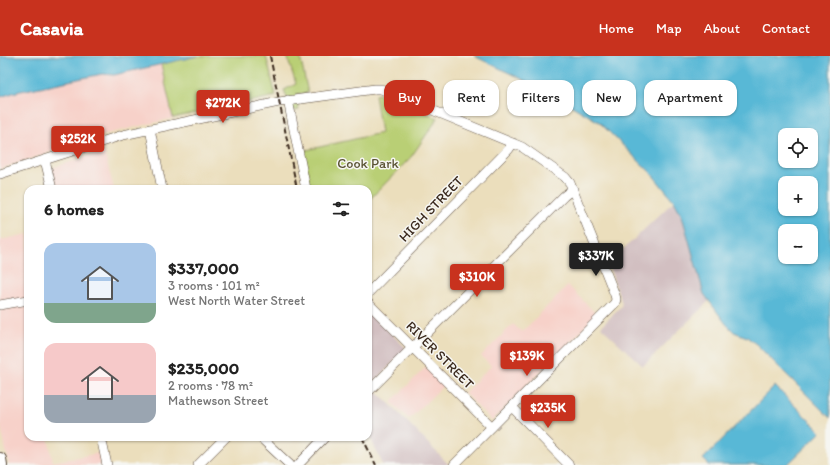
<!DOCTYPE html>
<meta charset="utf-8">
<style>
:root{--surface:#fff;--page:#f6f6f6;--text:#222;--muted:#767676;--accent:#c8321e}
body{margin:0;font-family:Itim,sans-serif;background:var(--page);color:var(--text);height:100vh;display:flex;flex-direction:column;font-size:15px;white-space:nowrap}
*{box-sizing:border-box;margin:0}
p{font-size:13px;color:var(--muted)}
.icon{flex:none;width:22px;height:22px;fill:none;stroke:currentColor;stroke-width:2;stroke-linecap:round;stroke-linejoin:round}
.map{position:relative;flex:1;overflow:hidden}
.sheet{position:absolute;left:24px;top:129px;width:348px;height:256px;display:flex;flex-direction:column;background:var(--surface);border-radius:12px;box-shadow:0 1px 3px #0004}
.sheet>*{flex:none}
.hud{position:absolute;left:384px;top:24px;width:380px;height:36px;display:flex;gap:8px}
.controls{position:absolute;left:778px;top:72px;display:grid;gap:8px}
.controls a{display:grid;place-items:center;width:40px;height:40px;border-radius:8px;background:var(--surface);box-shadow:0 1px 3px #0004;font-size:20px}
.price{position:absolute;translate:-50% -34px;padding:0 9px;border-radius:4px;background:var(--accent);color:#fff;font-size:13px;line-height:26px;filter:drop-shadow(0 1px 2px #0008)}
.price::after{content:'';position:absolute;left:50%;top:24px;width:12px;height:9px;margin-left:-6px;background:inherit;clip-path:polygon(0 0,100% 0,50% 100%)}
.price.on{background:#222;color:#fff}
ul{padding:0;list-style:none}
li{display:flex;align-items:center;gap:12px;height:100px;padding:0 20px}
li span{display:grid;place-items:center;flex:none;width:112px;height:80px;border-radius:12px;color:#555}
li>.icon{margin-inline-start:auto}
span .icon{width:48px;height:48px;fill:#fffc;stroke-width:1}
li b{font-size:17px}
h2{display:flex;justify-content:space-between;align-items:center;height:48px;padding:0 20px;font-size:17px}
.pill{padding:0 14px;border-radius:12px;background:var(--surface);box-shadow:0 1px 3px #0004;font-size:14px;line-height:36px}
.pill.on{background:var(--accent);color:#fff}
header{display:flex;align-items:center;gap:24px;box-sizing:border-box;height:56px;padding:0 20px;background:var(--accent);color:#fff}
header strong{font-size:19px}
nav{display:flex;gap:22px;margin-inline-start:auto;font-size:14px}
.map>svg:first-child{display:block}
.built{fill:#f7d1c9}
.industrial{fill:#d2bfc1}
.green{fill:#b9cf74;stroke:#7a7c49}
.water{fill:#58b8d6;stroke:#4a717a;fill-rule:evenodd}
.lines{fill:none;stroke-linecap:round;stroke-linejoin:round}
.minor-casing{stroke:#554536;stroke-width:10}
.major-casing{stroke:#554536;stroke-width:14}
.minor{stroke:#fff;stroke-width:9}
.major{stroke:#fff;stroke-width:12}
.rail{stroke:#3b2a1e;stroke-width:2;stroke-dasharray:6 3;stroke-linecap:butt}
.labels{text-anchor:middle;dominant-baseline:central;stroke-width:3;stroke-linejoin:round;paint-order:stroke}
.park-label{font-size:14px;fill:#5a5334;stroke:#f6f6f2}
.street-label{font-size:14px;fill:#3b2a1e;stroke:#f6f6f2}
</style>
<header>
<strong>Casavia</strong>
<nav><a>Home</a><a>Map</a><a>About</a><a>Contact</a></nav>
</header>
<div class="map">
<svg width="830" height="409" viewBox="0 0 830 409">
<rect width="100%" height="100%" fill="#f6f6f2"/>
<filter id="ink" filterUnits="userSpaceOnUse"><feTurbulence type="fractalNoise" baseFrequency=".025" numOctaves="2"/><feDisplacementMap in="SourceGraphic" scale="8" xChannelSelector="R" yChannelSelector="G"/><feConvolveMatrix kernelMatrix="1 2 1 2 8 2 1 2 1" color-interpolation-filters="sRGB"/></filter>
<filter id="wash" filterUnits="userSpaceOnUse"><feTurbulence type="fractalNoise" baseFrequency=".012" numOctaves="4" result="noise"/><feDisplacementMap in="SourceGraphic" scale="16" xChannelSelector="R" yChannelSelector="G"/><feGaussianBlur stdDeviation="0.9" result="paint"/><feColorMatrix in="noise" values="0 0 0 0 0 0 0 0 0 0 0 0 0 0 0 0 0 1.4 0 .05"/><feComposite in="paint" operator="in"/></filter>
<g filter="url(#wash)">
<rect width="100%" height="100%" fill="#ebdebc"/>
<path class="built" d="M161 8 174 62 106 78 0 113V41L16 36 102 18 114 19Z
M104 95 114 133H56L52 112Z
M28 178V381H48L53 406 99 397 101 409H9L0 367V184Z
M568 229 597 259 492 365 464 337 491 310 481 300 513 268 522 276Z
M426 311 444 329 409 363 391 346Z"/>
<path class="industrial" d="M674 145 682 160 704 238 709 245 643 310 601 271 621 250 622 247 608 208Z
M368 255 405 291V294L368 333Z
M376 335 390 348 449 409H383L368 377V343Z"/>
<path class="green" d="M198 0H266L276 40 173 62 161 8Z
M287 0H300L308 37 296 38 299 54 293 55 284 34 296 28Z
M379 38 438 62 411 101 368 145V133H310L302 95 381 77 375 39Z"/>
<path class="water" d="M0 0H198L114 19 102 18 16 36 0 41Z
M474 0H830V362L756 288 747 281 734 276 726 268 704 238 682 160 674 145 651 117 599 66 562 44 540 35 530 27ZM785 79H811V105H785ZM785 127H811V153H785ZM785 175H811V201H785Z
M775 330 821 376 787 409H709L703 403Z"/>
</g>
<g filter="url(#ink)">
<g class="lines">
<g class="minor-casing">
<path id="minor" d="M288 44 306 133
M150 73 162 133
M45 104 52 133
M0 118 123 79 279 46 375 33H381L522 91 565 121 570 127 615 239 616 243 615 247 454 409
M368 237 509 93 513 87
M368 247 492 371
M0 249 28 244
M368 336 564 140 573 133
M512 351 569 409
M101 381 107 409
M260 381 290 409
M198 409 226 381
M298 409 325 381"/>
</g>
<g class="major-casing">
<path id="major" d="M0 403 1 409"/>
</g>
<use href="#minor" class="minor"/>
<use href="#major" class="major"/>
<path class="rail" d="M270 0 297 133
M362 381 376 409"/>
</g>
</g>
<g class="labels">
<g class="park-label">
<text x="368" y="107">Cook Park</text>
</g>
<g class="street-label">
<text transform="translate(431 153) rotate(-46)">HIGH STREET</text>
<text transform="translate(440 299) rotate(45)">RIVER STREET</text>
</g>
</g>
</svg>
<div class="controls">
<a><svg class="icon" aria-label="locate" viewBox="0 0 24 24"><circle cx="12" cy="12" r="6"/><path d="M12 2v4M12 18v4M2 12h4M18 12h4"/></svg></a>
<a>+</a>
<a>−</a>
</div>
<b class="price" style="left:223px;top:68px">$272K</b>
<b class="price" style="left:78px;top:104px">$252K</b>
<b class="price on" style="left:596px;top:221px">$337K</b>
<b class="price" style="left:477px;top:242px">$310K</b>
<b class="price" style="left:527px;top:321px">$139K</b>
<b class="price" style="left:548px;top:373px">$235K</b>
<div class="hud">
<a class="pill on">Buy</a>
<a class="pill">Rent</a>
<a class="pill">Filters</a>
<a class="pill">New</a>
<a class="pill">Apartment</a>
</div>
<section class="sheet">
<h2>6 homes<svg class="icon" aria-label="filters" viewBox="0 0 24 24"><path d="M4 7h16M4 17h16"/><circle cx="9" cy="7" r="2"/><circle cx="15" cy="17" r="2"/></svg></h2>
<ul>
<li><span style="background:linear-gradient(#a9c7e8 75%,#7fa58c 0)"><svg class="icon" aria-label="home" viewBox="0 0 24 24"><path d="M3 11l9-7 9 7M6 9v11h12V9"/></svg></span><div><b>$337,000</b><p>3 rooms · 101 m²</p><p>West North Water Street</p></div></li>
<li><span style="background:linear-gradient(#f6c9c9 65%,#9aa5b1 0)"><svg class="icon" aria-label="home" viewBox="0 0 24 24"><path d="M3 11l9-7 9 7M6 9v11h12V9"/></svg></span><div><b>$235,000</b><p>2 rooms · 78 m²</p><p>Mathewson Street</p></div></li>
</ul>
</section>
</div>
